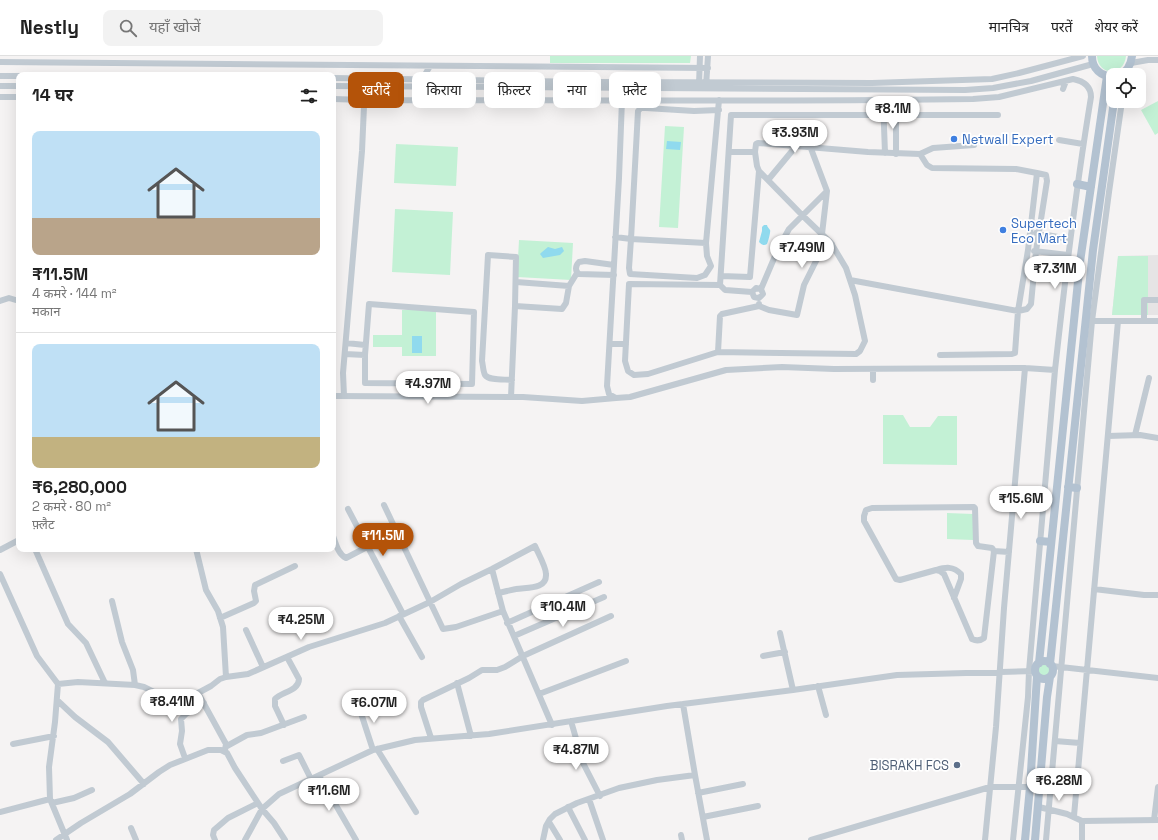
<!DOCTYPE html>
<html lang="hi">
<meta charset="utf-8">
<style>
:root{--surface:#fff;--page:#f2f2f2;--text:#222;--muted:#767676;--line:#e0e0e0;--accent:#b45309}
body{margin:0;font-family:"Space Grotesk","Noto Sans Devanagari",sans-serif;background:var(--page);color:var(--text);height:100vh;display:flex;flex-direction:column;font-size:15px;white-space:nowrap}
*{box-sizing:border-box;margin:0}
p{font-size:13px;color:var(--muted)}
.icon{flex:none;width:22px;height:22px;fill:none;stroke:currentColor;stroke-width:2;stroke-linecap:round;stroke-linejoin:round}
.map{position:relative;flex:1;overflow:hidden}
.drawer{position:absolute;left:16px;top:16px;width:320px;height:480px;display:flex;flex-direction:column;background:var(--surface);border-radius:8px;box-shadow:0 4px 16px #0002}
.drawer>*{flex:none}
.guide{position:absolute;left:348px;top:16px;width:380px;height:36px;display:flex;gap:8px}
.fabs{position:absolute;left:1106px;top:12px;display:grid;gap:8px}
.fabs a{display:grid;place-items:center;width:40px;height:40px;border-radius:8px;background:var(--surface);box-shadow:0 4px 16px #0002;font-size:20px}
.price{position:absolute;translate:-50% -34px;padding:0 9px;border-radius:14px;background:#fff;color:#222;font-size:13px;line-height:26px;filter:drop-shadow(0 1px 2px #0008)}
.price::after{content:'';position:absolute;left:50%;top:24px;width:12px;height:9px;margin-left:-6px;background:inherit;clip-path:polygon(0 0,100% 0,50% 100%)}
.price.on{background:var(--accent);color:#fff}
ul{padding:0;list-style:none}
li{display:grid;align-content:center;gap:8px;height:212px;padding:0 16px}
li+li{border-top:1px solid var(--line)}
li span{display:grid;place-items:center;height:124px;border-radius:8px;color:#555}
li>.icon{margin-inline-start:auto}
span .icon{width:72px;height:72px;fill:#fffc;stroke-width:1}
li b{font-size:17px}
h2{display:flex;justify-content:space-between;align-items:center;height:48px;padding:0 16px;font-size:17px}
.chip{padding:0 14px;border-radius:8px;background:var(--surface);box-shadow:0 4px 16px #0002;font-size:14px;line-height:36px}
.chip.on{background:var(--accent);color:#fff}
header{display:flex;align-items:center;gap:24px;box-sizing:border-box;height:56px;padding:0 20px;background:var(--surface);border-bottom:1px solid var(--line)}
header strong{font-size:19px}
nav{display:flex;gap:22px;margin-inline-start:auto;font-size:14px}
.search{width:280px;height:36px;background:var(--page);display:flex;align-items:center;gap:10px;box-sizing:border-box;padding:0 14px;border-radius:8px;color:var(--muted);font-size:15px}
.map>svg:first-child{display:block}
.education{fill:#e6e4e5}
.green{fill:#c3f1d5}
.water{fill:#90daee}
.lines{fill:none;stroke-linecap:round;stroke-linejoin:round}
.minor{stroke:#c1cad2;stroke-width:6}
.major{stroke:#b3c2d1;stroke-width:8}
.shop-dot{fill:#3f7fe0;stroke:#fff;stroke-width:1.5}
.service-dot{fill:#5c6f8a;stroke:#fff;stroke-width:1.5}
.labels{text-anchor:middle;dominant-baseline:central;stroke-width:3.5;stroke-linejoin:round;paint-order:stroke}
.shop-label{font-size:13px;fill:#366cbe;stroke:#fff;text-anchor:start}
.service-label{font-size:13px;fill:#4e5e75;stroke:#fff;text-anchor:end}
</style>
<header>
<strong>Nestly</strong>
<div class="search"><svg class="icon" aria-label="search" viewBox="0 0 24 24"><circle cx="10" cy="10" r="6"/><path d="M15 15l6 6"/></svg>यहाँ खोजें</div>
<nav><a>मानचित्र</a><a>परतें</a><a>शेयर करें</a></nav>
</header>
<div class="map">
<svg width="1158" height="784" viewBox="0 0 1158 784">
<rect width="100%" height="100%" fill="#f5f3f3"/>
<path class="education" d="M1158 199V259H1112L1118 200Z"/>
<path class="green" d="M550 0H691L690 7H550Z
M1097 0H1126C1124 21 1098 20 1097 0Z
M1158 45V77L1155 79 1141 54Z
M665 70 684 71 678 172 659 171Z
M396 88 458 91 456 130 394 127Z
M395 153 453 156 450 219 392 216Z
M519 184 573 187 571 224 517 221Z
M1118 200H1148V259H1112Z
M402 254H436V300H402V291H373V279H402Z
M883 359H903L910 371H930L938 360H957V409L883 408Z
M947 457 973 458V484L947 483Z
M1037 614a7 7 0 1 1 14 0a7 7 0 1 1-14 0Z"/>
<path class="water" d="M667 85 681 86 680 94 666 93Z
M764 169H767C767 171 769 172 770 174 771 175 768 186 767 188 764 190 762 189 759 186L762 175V171Z
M548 191 555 193 562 191 564 195 560 199 543 202 540 198 542 196Z
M412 280H422V297H412Z"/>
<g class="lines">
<path class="minor" d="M0 6 708 12
M1131 7 1148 4H1158
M0 20H19
M333 22 590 26 872 27 992 23 1019 17 1083 0
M423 22 430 10
M699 29 700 0
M0 30H19
M333 30 965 34 993 32 1031 25 1093 8
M706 30 708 0
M1063 33 1066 25
M0 41H19
M333 43 365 44C567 44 770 46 973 43L999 41 1073 23C1083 25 1091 30 1091 41 1076 132 1065 223 1055 314L1025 312 834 313 782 311 726 314 630 341 616 342 609 338 607 330 619 122 622 44V33
M896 43V98
M883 44 885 97
M1059 84 1083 88
M729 96H755L756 88 758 87 868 96 920 98 927 109 932 112 1016 113 1037 117 1046 119 1047 125 1036 195 1031 248 1027 253 1018 255 850 224
M755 96 757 110 759 115 803 160 831 187 846 212 855 239 865 285 860 295 856 298 718 296 720 260 722 258 759 250
M920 98 933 92 974 89
M768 124 797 89
M1036 177 1069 183
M822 178 827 135
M615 181 631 183 629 212 630 218 697 222 705 219 711 210 707 200 706 187 719 44
M706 187 631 183 638 55 641 52H646L694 55 719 54
M1034 195 1068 199
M614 219 579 218C575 215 575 210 579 206L585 205 614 209
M721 220 750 221 759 115
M516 226 569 230
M761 233 756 232 752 236 725 234 720 229 731 59H998
M752 236 754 241 759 242 763 238 761 233 778 193 789 173 827 135 810 90
M0 245 9 242 19 245
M369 248 474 256 472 328 365 327V299Z
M759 248V250L769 254 797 259 804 229 817 203 832 188
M1089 265H1158
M1144 265V244H1158
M346 287 365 289
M610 288H626
M718 296 648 318 634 319 628 315 625 305 629 228 720 229
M345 298 365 299
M940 299 1012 298 1015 297 1018 255 1028 194 1037 117
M512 324C505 323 489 325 485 319 483 315 483 309 482 305L488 199 516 201 515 250
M873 324V313
M333 340 523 341 582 345 616 342
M344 340 343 317 362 95 365 28
M511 341 515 250 562 253 566 247 569 230 577 217
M1135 379 1149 322
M1108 380 1140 379 1158 382
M1003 444 1014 445
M384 449 443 573 456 571 503 555
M348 453 403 558
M333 480C336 488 338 498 346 502L367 491
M35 493 68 568 86 587 105 627
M196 493 206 534 218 555 223 571 226 621
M0 494 19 484
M994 495 984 582C980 585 976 585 972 583L944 518 940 515 936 514 900 524 896 523 864 465V460L866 454 872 452 974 451 975 452 976 487 978 490 992 492 994 495 1009 496
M492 513 503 555 552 669
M936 514C946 511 953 510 961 518V523L954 542
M0 518 37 600 58 628 55 666 49 711 50 743 67 784
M1094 533 1144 539H1158
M112 545 122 586 133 614 135 629
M399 560 422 601
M220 562 254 547 256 545 254 535 255 529 295 510
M507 567 599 526
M246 574 263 611
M780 577 793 634
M514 580 604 541
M763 600 785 596
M1052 610 1158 622
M457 627 471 680
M58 628 78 626 135 629 144 631 168 643 198 637 211 630 220 623 226 621 248 618 309 591 385 567 430 546 461 528 492 513 535 490C538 497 546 511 546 518 547 534 526 531 516 533 510 534 504 536 498 537
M818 630 826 659
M198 637 226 688 225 694
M539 638 626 605
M57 644 75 661 108 686 144 728
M358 648 373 694
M683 648 695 719 707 784
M571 665 583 707 600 740
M284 669 275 650V643C281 636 299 635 299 623L287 601
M431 682 421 651V646L423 644 469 622 482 614H497L505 611 523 600 611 560
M1055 685 1080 687
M13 688 54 680
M227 690 247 679 261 677 304 661
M377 693 416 756
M185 702 180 688 182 675 181 663 186 658 204 647
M283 705 299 699 311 723
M319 720 356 784
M698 737 743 728
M589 743 603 784
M52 747 74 742 92 734
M568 751 585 784
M1039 751 1067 758 1082 765 1158 764
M0 756 50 743
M1074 760 1118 265
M703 761 758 750
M1154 764 1158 731
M549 766 560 784
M131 772 136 784
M681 779 682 784
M56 784 81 767 130 738 159 716 170 709 208 694H221L227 697 235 712 262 753 274 767 285 784
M215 784 213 779 214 774 228 762 258 747
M245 784 262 753 279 738 373 694 415 684 489 678 667 650 793 634 897 619 1035 615
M543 784 546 770 550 763 555 758 577 747 619 732 657 724 695 719
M811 784 990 731H1030
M985 784 996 671 1004 552 1025 312
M1013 784 1028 641 1029 615 1055 314
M1046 784 1092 265 1109 136 1122 45
M1082 784V765"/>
<path class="major" d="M1092 0C1092 13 1101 20 1113 21
M1120 19C1128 15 1131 8 1132 0
M1077 128 1091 131
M1068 431 1077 432
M1040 485 1051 486
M1035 614a9 9 0 1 1 18 0a9 9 0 1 1-18 0Z
M1039 607 1080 206 1107 20
M1050 608 1093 194 1114 45
M1025 784 1030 731 1037 620
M1035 784 1047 641 1050 621"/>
</g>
<g class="shop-dot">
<circle cx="954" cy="83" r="4"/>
<circle cx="1003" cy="174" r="4"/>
</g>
<circle class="service-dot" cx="957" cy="709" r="4"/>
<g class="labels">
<g class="shop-label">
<text x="962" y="83">Netwall Expert</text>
<text x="1011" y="167">Supertech<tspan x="1011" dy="15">Eco Mart</tspan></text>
</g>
<g class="service-label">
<text x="949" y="709">BISRAKH FCS</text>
</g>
</g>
</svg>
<div class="fabs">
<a><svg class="icon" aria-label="locate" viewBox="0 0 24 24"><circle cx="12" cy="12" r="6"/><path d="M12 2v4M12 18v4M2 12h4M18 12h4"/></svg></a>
</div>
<b class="price" style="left:893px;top:74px">₹8.1M</b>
<b class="price" style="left:795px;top:98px">₹3.93M</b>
<b class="price" style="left:802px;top:213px">₹7.49M</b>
<b class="price" style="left:1055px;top:234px">₹7.31M</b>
<b class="price" style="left:428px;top:349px">₹4.97M</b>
<b class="price" style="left:1021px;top:464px">₹15.6M</b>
<b class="price on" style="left:383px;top:501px">₹11.5M</b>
<b class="price" style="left:563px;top:572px">₹10.4M</b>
<b class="price" style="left:301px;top:585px">₹4.25M</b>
<b class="price" style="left:172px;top:667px">₹8.41M</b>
<b class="price" style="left:374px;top:668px">₹6.07M</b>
<b class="price" style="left:576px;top:715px">₹4.87M</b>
<b class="price" style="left:1059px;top:746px">₹6.28M</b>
<b class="price" style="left:329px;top:756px">₹11.6M</b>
<div class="guide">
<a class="chip on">खरीदें</a>
<a class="chip">किराया</a>
<a class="chip">फ़िल्टर</a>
<a class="chip">नया</a>
<a class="chip">फ़्लैट</a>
</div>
<section class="drawer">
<h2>14 घर<svg class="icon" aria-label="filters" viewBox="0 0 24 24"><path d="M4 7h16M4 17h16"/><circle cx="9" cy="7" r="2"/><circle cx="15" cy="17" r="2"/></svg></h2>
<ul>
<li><span style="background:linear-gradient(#bfe0f5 70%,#b9a48a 0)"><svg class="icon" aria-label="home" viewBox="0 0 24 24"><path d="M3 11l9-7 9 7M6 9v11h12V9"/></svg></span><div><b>₹11.5M</b><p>4 कमरे · 144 m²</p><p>मकान</p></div></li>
<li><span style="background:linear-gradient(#bfe0f5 75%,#c2b280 0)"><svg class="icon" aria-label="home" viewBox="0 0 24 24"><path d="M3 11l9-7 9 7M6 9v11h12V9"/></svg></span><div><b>₹6,280,000</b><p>2 कमरे · 80 m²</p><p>फ़्लैट</p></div></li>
</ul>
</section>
</div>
